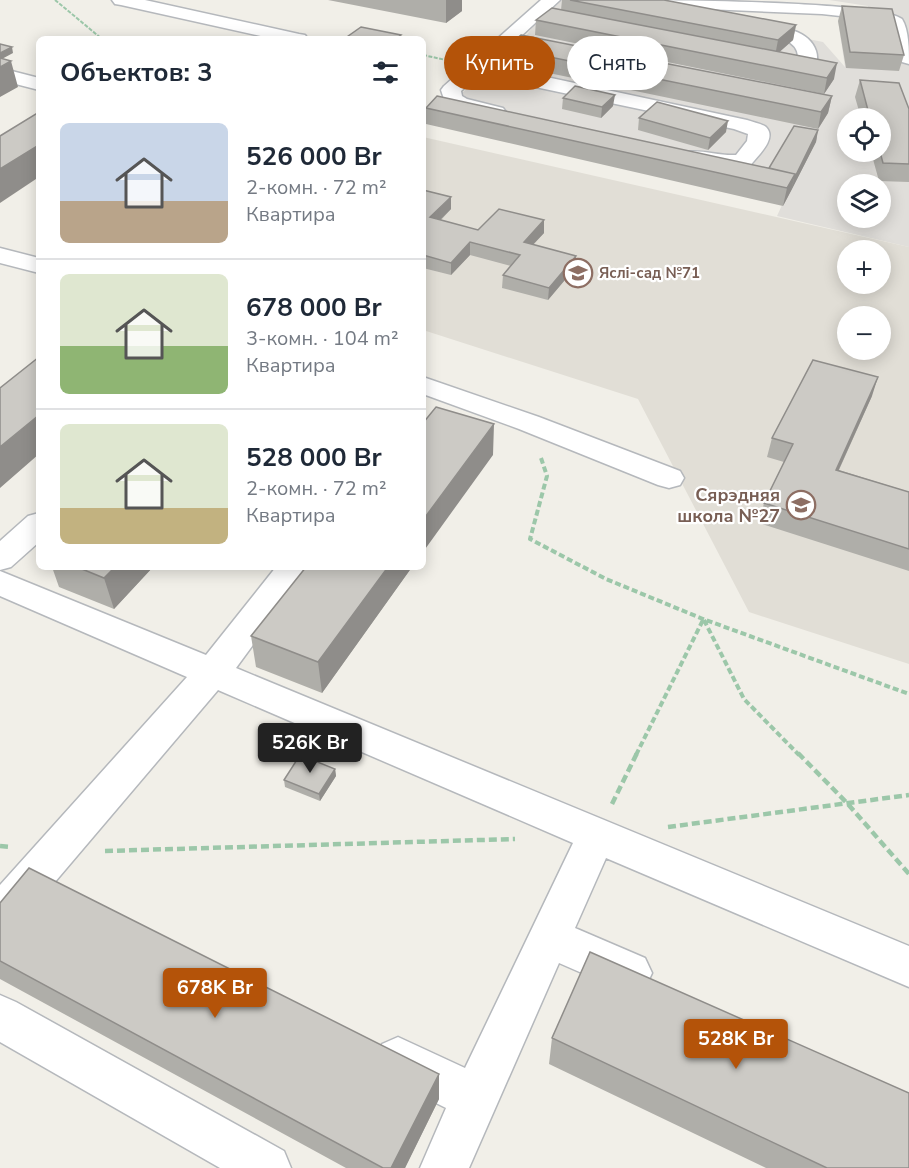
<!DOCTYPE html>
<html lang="ru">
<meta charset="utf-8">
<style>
:root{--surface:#fff;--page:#f2f2f3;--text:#1f2937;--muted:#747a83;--line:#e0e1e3;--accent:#b45309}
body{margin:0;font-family:"Nunito Sans",sans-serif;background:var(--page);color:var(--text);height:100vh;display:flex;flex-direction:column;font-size:22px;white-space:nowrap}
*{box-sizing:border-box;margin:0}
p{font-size:20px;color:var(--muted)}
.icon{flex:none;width:33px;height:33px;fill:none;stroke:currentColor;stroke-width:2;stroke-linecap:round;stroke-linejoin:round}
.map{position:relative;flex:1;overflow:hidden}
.details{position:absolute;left:36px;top:36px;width:390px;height:534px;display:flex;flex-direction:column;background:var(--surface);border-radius:9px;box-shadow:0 3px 15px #0003}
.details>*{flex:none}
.hud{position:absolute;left:444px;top:36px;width:375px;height:54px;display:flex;gap:12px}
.fabs{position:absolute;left:837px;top:108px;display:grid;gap:12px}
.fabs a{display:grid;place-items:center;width:54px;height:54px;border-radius:50%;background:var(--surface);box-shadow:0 3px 15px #0003;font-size:30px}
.price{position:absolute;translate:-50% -51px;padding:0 14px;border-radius:6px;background:var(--accent);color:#fff;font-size:20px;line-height:39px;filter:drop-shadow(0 2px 3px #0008)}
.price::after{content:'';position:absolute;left:50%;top:36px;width:18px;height:14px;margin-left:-9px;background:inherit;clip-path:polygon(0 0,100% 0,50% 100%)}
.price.current{background:#222;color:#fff}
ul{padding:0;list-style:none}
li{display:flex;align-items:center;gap:18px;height:150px;padding:0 24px}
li+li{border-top:2px solid var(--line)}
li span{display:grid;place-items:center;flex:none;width:168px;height:120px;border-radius:9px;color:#555}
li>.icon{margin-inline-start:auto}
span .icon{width:72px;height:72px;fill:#fffc;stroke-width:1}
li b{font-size:26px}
h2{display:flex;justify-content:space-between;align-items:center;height:72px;padding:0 24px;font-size:26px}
.pill{padding:0 21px;border-radius:27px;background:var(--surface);box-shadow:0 3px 15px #0003;font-size:21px;line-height:54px}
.pill.current{background:var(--accent);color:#fff}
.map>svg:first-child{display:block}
.industrial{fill:#e0deda;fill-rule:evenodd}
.education{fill:#e1ded6;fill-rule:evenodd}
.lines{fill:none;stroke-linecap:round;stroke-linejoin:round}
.minor-casing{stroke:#b5b8bc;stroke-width:3}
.path-far2{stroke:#9cc7a9;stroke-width:2;stroke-dasharray:4 1.5;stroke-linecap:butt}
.path-far1{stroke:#9cc7a9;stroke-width:4;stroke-dasharray:6 3;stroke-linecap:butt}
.path{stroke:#9cc7a9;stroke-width:4.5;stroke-dasharray:8 4;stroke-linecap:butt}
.minor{fill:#fff;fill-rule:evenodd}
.wall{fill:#afaea9}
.shaded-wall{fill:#8f8d8a}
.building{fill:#cccac5;stroke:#8f8d8a;stroke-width:1.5}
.labels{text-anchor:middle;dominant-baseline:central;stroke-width:4.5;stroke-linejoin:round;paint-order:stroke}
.far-education-label{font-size:15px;font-weight:bold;fill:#785e54;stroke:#fff;text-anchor:start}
.education-label{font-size:18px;font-weight:bold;fill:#785e54;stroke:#fff;text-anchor:end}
</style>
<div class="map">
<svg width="909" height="1168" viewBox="0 0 909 1168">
<rect width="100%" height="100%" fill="#f1efe8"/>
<path class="industrial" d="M552 0H614L823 42 845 67 838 21 872 23 868 6 829 0H909V247L777 216 782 205 428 122 521 43ZM848 118H880V152H848ZM848 184H880V218H848Z"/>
<path class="education" d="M423 137 909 247V664L749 612 638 399 423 330ZM848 250H880V284H848ZM848 316H880V350H848Z"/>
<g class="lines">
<g class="minor-casing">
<path id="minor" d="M112 0H145L299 34 305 35 308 39H274L121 5 115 4Z
M541 0H560L490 65 747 120C753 122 762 124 766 127 778 139 756 157 750 166L719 168 685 162 682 157 685 152C701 149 719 156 736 155L747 141 748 134 734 129 479 75 461 91 462 96 467 99 503 108 506 112 503 116C487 120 458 112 445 102L441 90 444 86Z
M605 0C649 0 879 0 902 19 909 30 909 50 909 64L902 62 900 58 887 25 877 20 822 14 614 5 608 4Z
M749 23C771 26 808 26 816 51 818 57 817 64 814 69L807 71 764 65 762 61 764 57 771 55 798 58C799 34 760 36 743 32L740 28 743 24Z
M0 68 39 78V90L0 80Z
M0 248 39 258V273L0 263Z
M423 377 539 417 680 471 684 478 680 485 669 488 658 485 519 429 423 394Z
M39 513V542L11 567 0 570V541L28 516Z
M276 567H310L236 668 909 946V987L606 858 575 928 645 958 652 973 645 988 630 994 559 963 469 1168H420L446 1108 382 1076 375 1060 382 1044 398 1037 465 1068 573 843 218 690 15 929 0 934V885L187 677 0 596V571L206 655Z
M0 995 16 1002 284 1151 291 1168H220L0 1042Z"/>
</g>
<path class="path-far2" d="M55 0 102 39
M423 55 446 60"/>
<path class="path-far1" d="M541 458 547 476 530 539 606 579 703 619 909 694
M704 620 744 699 799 755
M636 755 703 620"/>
<path class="path" d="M798 753 847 803 909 874
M612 804 637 753
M668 827 909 795
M0 846 11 847
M105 851 515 839"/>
<use href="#minor" class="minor"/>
</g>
<path class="wall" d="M328 0H462V11L446 23Z
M562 0H664L796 25 793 40 779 52 834 79 824 94 535 35 536 20 561 10Z
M842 6 904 55 899 71 846 68 838 21Z
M505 48 832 96 828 113 818 129 505 64Z
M860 80 909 109V182L879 181 871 152H880V118H861L855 97Z
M563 98 613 106 601 118 562 109Z
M426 108 769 168 818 130 816 142 783 206 426 124Z
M639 118 726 132 708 150 638 130Z
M423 190 451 197V209L441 220 478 230 544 220V233L533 245 576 256 575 268 548 300 502 288 503 275 511 266 470 255 451 275 423 268Z
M872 396 839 470 909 492V571L759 523 764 503 784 462 767 457 772 438Z
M52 567H153L114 609 59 587Z
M306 567H412L322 693 256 667 251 636Z
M335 769 336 776 320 801 285 787 284 780Z
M0 903 439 1099 405 1168H346L0 979Z
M552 1038 909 1168H766L549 1064Z"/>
<path class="shaded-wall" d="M446 0H462V11L446 23Z
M796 25 793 40 775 56 778 40Z
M12 47 13 53 0 60V53Z
M11 61 18 87 0 97V67Z
M837 63 834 79 824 94 827 78Z
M615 95 613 106 601 118 602 107Z
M832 96 828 113 818 129 821 112Z
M728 121 726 132 708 150 710 138Z
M818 130 816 142 791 191 794 179Z
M39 145V177L0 203V169Z
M795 174 791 191 783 206 787 188Z
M451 197V209L430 230V217Z
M544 220V233L523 255 524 242Z
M470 242V255L451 275V263Z
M576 256 575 268 548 300 549 288Z
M878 377 872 396 830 489 836 470Z
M39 415V454L0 488V447Z
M494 424 493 455 423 552V520Z
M115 567H153L114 609 104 578Z
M388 567H412L322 693 318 662Z
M335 769 336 776 320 801 319 794Z
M439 1074V1099L405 1168H391Z"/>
<path class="building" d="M570 0H664L796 25 778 40Z
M842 6 892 9 904 55 850 52Z
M552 8 837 63 827 78 536 20Z
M361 27 401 35 396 39H344Z
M521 35 832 96 821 112 505 48Z
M0 44 12 47 0 53Z
M0 58 11 61 0 67Z
M860 80 899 83 909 109V164L883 163 880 152V118H870Z
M575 86 615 95 602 107 563 98Z
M437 96 795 174 787 188 426 108Z
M657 102 728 121 710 138 639 118Z
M39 112V145L0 169V136Z
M794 126 818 130 794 179 795 174 769 168Z
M423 190 451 197 430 217 478 230 499 209 544 220 524 242 576 256 549 288 503 275 520 255 470 242 451 263 423 255Z
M39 357V415L0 447V388Z
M813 360 878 377 836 470 909 492V549L764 503 793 444 772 438Z
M436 407 494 424 423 520V423Z
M77 567H115L104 578Z
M306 567H388L318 662 251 636Z
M300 755 335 769 319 794 284 780Z
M29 868 439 1074 391 1168H383L0 961V903Z
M590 952 909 1093V1168H827L552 1038Z"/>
<defs>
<g id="school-ring" transform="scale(1.5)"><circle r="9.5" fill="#fff" stroke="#8d6e63" stroke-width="1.5"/><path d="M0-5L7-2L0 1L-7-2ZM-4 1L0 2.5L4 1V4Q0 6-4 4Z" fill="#8d6e63"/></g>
</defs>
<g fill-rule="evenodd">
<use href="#school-ring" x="578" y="273"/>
<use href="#school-ring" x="801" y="505"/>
</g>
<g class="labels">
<g class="far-education-label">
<text x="599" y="273">Яслі-сад №71</text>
</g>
<g class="education-label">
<text x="780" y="495">Сярэдняя<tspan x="780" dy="21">школа №27</tspan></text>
</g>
</g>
</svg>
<div class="fabs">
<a><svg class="icon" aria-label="locate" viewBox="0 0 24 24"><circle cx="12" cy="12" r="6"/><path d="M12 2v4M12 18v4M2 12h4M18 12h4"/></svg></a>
<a><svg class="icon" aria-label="layers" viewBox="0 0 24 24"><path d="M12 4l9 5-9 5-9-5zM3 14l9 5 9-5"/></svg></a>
<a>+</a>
<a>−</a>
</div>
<b class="price current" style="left:310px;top:774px">526K Br</b>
<b class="price" style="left:215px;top:1019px">678K Br</b>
<b class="price" style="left:736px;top:1070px">528K Br</b>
<div class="hud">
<a class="pill current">Купить</a>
<a class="pill">Снять</a>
</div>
<section class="details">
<h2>Объектов: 3<svg class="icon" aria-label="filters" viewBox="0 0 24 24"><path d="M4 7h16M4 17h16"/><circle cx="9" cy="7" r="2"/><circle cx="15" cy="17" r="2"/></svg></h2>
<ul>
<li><span style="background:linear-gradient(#c9d6e8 65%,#b9a48a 0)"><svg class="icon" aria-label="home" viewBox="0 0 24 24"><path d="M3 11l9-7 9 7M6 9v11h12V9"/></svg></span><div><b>526 000 Br</b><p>2-комн. · 72 m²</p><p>Квартира</p></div></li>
<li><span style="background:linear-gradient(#dfe7d0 60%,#8fb573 0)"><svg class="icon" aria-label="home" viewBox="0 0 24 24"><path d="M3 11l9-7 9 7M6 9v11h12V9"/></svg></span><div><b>678 000 Br</b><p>3-комн. · 104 m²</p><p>Квартира</p></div></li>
<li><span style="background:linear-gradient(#dfe7d0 70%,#c2b280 0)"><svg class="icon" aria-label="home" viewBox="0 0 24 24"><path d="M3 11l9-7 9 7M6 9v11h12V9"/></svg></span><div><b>528 000 Br</b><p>2-комн. · 72 m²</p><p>Квартира</p></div></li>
</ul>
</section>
</div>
